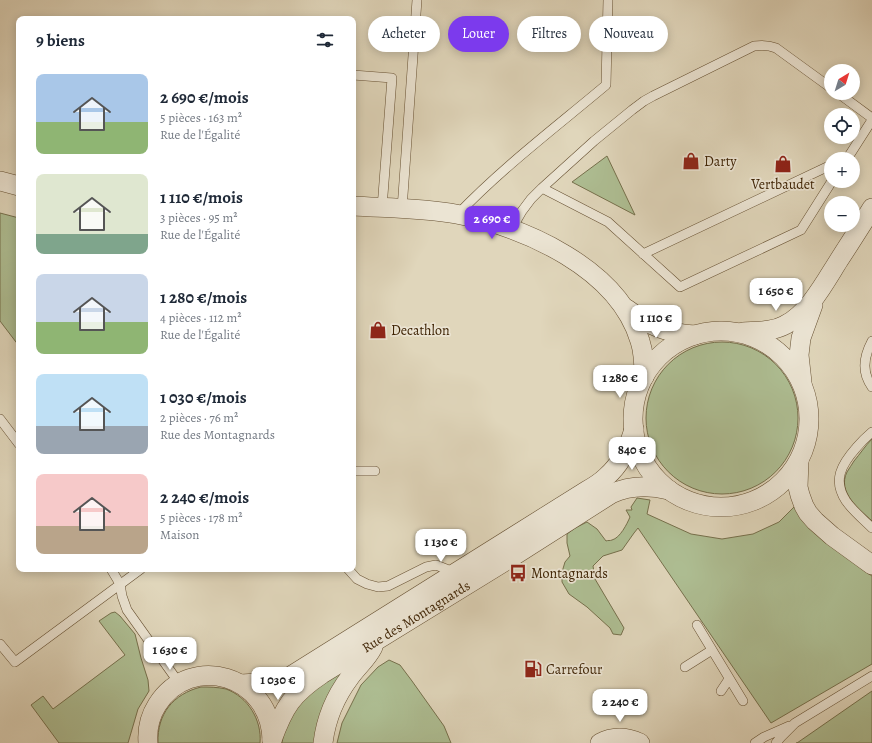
<!DOCTYPE html>
<html lang="fr">
<meta charset="utf-8">
<style>
:root{--surface:#fff;--page:#f2f2f3;--text:#1f2937;--muted:#747a83;--accent:#7c3aed}
body{margin:0;font-family:Alegreya,serif;background:var(--page);color:var(--text);height:100vh;display:flex;flex-direction:column;font-size:15px;white-space:nowrap}
*{box-sizing:border-box;margin:0}
p{font-size:13px;color:var(--muted)}
.icon{flex:none;width:22px;height:22px;fill:none;stroke:currentColor;stroke-width:2;stroke-linecap:round;stroke-linejoin:round}
.map{position:relative;flex:1;overflow:hidden}
.side{position:absolute;left:16px;top:16px;width:340px;height:556px;display:flex;flex-direction:column;background:var(--surface);border-radius:8px;box-shadow:0 2px 10px #0003}
.side>*{flex:none}
.hud{position:absolute;left:368px;top:16px;width:380px;height:36px;display:flex;gap:8px}
.needle{width:26px;rotate:38deg}
.controls{position:absolute;left:824px;top:64px;display:grid;gap:8px}
.controls a{display:grid;place-items:center;width:36px;height:36px;border-radius:50%;background:var(--surface);box-shadow:0 2px 10px #0003;font-size:20px}
.price{position:absolute;translate:-50% -34px;padding:0 9px;border-radius:8px;background:#fff;color:#222;font-size:13px;line-height:26px;filter:drop-shadow(0 1px 2px #0008)}
.price::after{content:'';position:absolute;left:50%;top:24px;width:12px;height:9px;margin-left:-6px;background:inherit;clip-path:polygon(0 0,100% 0,50% 100%)}
.price.on{background:var(--accent);color:#fff}
ul{padding:0;list-style:none}
li{display:flex;align-items:center;gap:12px;height:100px;padding:0 20px}
li span{display:grid;place-items:center;flex:none;width:112px;height:80px;border-radius:8px;color:#555}
li>.icon{margin-inline-start:auto}
span .icon{width:48px;height:48px;fill:#fffc;stroke-width:1}
li b{font-size:17px}
h2{display:flex;justify-content:space-between;align-items:center;height:48px;padding:0 20px;font-size:17px}
.tag{padding:0 14px;border-radius:18px;background:var(--surface);box-shadow:0 2px 10px #0003;font-size:14px;line-height:36px}
.tag.on{background:var(--accent);color:#fff}
.map>svg:first-child{display:block}
.green{fill:#aebe93;stroke:#76704c}
.lines{fill:none;stroke-linecap:round;stroke-linejoin:round}
.service-casing{stroke:#665032;stroke-width:10}
.minor-casing{stroke:#665032;stroke-width:20}
.service{stroke:#ebe4d3;stroke-width:9}
.minor{stroke:#ebe4d3;stroke-width:19}
.labels{text-anchor:middle;dominant-baseline:central;stroke-width:3.5;stroke-linejoin:round;paint-order:stroke}
.poi-label{font-size:14px;fill:#3e2304;stroke:#ebe4d3;text-anchor:start}
.street-label{font-size:14px;fill:#3e2304;stroke:#ebe4d3}
</style>
<div class="map">
<svg width="872" height="743" viewBox="0 0 872 743">
<rect width="100%" height="100%" fill="#e0d6bb"/>
<filter id="stains"><feTurbulence type="fractalNoise" baseFrequency=".005" numOctaves="4"/><feColorMatrix values="0 0 0 0 .2 0 0 0 0 .09 0 0 0 0 .02 0 0 0 .5 -.17"/></filter>
<radialGradient id="worn" r=".72"><stop offset=".6" stop-color="#630" stop-opacity="0"/><stop offset="1" stop-color="#630" stop-opacity=".3"/></radialGradient>
<path class="green" d="M607 156 635 215 572 182Z
M0 213 19 218V346L0 321Z
M646 418a76 76 0 1 1 152 0a76 76 0 1 1-152 0Z
M872 439V521C859 509 837 492 847 472 849 468 852 465 854 461 860 454 865 446 872 439Z
M637 498 650 500 647 514 691 534 722 539 753 534 779 522 794 507 863 570 872 576V664L771 723 638 528 634 533 622 550 603 556 593 566 595 579 624 628 621 635 613 634 610 628 587 607 569 594 562 582V572L565 562 570 556 567 543V534L575 528 587 522 597 529 606 541C608 540 610 541 612 540 620 538 627 524 630 517L626 510H632L631 507Z
M115 612 120 616 135 634 141 658 148 680 149 691 138 709 128 743H59L31 705 43 696 53 709 125 655 99 621 111 613Z
M389 660 400 665 412 681 444 726 451 743H337L342 723 361 685 378 667Z
M349 663 317 743H282L285 725 295 704Z
M201 687C209 687 217 687 226 689 248 697 262 720 260 743H158C157 714 173 694 201 687Z
M872 691V743H796H797Z"/>
<g class="lines">
<g class="service-casing">
<path id="service" d="M353 75 392 78 382 208
M838 93 872 118
M847 159 872 120
M542 188 608 222 680 287 801 230 832 181
M402 209 417 0
M457 215C503 167 556 127 606 85L608 0
M511 230 522 211 531 199 542 188 594 141 632 110 644 101 653 96 754 46C762 45 768 45 776 48L831 88
M643 254 831 165
M872 341C864 356 861 372 872 387
M0 419 19 444
M872 432C866 437 861 442 856 448 842 464 832 480 846 501 853 511 863 519 872 528
M353 471H375
M111 569 120 584 122 596 127 610 179 683
M348 569 357 579 367 584 378 587 388 586 426 567 436 565 456 573
M697 625 743 701
M0 644 15 662 141 569
M685 667 712 650
M721 691 729 679
M755 743 764 737 789 726
M776 743 781 737 795 723 872 676"/>
</g>
<g class="minor-casing">
<g id="minor">
<path d="M0 181 19 186"/>
<path d="M353 206C387 208 422 208 456 214 525 227 618 268 640 341 644 353 644 365 644 377"/>
<path d="M627 309C651 327 666 333 695 335"/>
<circle cx="721" cy="419" r="88"/>
<path d="M743 332C757 331 772 332 785 325 809 313 825 282 839 260 850 243 861 226 872 208"/>
<path d="M802 382 799 355 801 338 813 305"/>
<path d="M799 461 798 487 800 495 804 506 808 513 815 521 832 536 872 565"/>
<path d="M242 684 273 682 289 677 586 491C593 487 600 483 606 477 620 465 629 447 634 429"/>
<path id="s1" d="M272 740C284 707 292 694 322 674L509 559 611 494C630 485 649 485 669 490"/>
<path d="M148 743C147 730 150 716 157 705 191 651 271 676 272 740"/>
<path d="M323 743C326 718 335 697 350 677 358 666 367 659 373 647"/>
<path d="M600 743C613 736 627 737 640 743"/>
</g>
</g>
<use href="#service" class="service"/>
<use href="#minor" class="minor"/>
</g>
<defs>
<g id="shop-bare" transform="scale(1.38)"><path d="M-5-2.5h2.3a2.7 3.5 0 0 1 5.4 0H5L5.5 6h-11ZM-1.5-2.5h3a1.5 2.3 0 0 0-3 0Z" fill="#8f2418" stroke="#ebe4d3" stroke-width="2.5" paint-order="stroke"/></g>
<g id="bus-bare" transform="scale(1.38)"><path d="M-5-6H5V4H4V6H2V4H-2V6H-4V4H-5ZM-3.5-4V0h7V-4ZM-3.5 1.2v1.5H-2V1.2ZM2 1.2v1.5H3.5V1.2Z" fill="#8f2418" stroke="#ebe4d3" stroke-width="2.5" paint-order="stroke"/></g>
<g id="fuel-bare" transform="scale(1.38)"><path d="M-5.5-6h7V0h2V4h1.3V-2.5L3-4.5l.8-.8L6-3V5H2.5V1h-1V6h-7ZM-4.2-4.7v3.2H.2V-4.7Z" fill="#8f2418" stroke="#ebe4d3" stroke-width="2.5" paint-order="stroke"/></g>
</defs>
<g fill-rule="evenodd">
<use href="#shop-bare" x="691" y="161"/>
<use href="#shop-bare" x="783" y="164"/>
<use href="#shop-bare" x="378" y="330"/>
<use href="#bus-bare" x="518" y="573"/>
<use href="#fuel-bare" x="533" y="669"/>
</g>
<g class="labels">
<g class="poi-label">
<text x="704" y="161">Darty</text>
<text x="783" y="184" text-anchor="middle">Vertbaudet</text>
<text x="391" y="330">Decathlon</text>
<text x="531" y="573">Montagnards</text>
<text x="546" y="669">Carrefour</text>
</g>
<g class="street-label">
<text stroke="none"><textPath href="#s1" startOffset="195">Rue des Montagnards</textPath></text>
</g>
</g>
<rect width="100%" height="100%" filter="url(#stains)"/>
<rect width="100%" height="100%" fill="url(#worn)"/>
</svg>
<div class="controls">
<a><svg class="needle" viewBox="-14 -14 28 28"><path d="M0-13l5 13h-10z" fill="#e53935"/><path d="M0 13l5-13h-10z" fill="#747a83"/></svg></a>
<a><svg class="icon" aria-label="locate" viewBox="0 0 24 24"><circle cx="12" cy="12" r="6"/><path d="M12 2v4M12 18v4M2 12h4M18 12h4"/></svg></a>
<a>+</a>
<a>−</a>
</div>
<b class="price on" style="left:492px;top:240px">2 690 €</b>
<b class="price" style="left:776px;top:312px">1 650 €</b>
<b class="price" style="left:656px;top:339px">1 110 €</b>
<b class="price" style="left:620px;top:399px">1 280 €</b>
<b class="price" style="left:632px;top:471px">840 €</b>
<b class="price" style="left:441px;top:563px">1 130 €</b>
<b class="price" style="left:170px;top:671px">1 630 €</b>
<b class="price" style="left:278px;top:701px">1 030 €</b>
<b class="price" style="left:620px;top:723px">2 240 €</b>
<div class="hud">
<a class="tag">Acheter</a>
<a class="tag on">Louer</a>
<a class="tag">Filtres</a>
<a class="tag">Nouveau</a>
</div>
<section class="side">
<h2>9 biens<svg class="icon" aria-label="filters" viewBox="0 0 24 24"><path d="M4 7h16M4 17h16"/><circle cx="9" cy="7" r="2"/><circle cx="15" cy="17" r="2"/></svg></h2>
<ul>
<li><span style="background:linear-gradient(#a9c7e8 60%,#8fb573 0)"><svg class="icon" aria-label="home" viewBox="0 0 24 24"><path d="M3 11l9-7 9 7M6 9v11h12V9"/></svg></span><div><b>2 690 €/mois</b><p>5 pièces · 163 m²</p><p>Rue de l'Égalité</p></div></li>
<li><span style="background:linear-gradient(#dfe7d0 75%,#7fa58c 0)"><svg class="icon" aria-label="home" viewBox="0 0 24 24"><path d="M3 11l9-7 9 7M6 9v11h12V9"/></svg></span><div><b>1 110 €/mois</b><p>3 pièces · 95 m²</p><p>Rue de l'Égalité</p></div></li>
<li><span style="background:linear-gradient(#c9d6e8 60%,#8fb573 0)"><svg class="icon" aria-label="home" viewBox="0 0 24 24"><path d="M3 11l9-7 9 7M6 9v11h12V9"/></svg></span><div><b>1 280 €/mois</b><p>4 pièces · 112 m²</p><p>Rue de l'Égalité</p></div></li>
<li><span style="background:linear-gradient(#bfe0f5 65%,#9aa5b1 0)"><svg class="icon" aria-label="home" viewBox="0 0 24 24"><path d="M3 11l9-7 9 7M6 9v11h12V9"/></svg></span><div><b>1 030 €/mois</b><p>2 pièces · 76 m²</p><p>Rue des Montagnards</p></div></li>
<li><span style="background:linear-gradient(#f6c9c9 65%,#b9a48a 0)"><svg class="icon" aria-label="home" viewBox="0 0 24 24"><path d="M3 11l9-7 9 7M6 9v11h12V9"/></svg></span><div><b>2 240 €/mois</b><p>5 pièces · 178 m²</p><p>Maison</p></div></li>
</ul>
</section>
</div>
